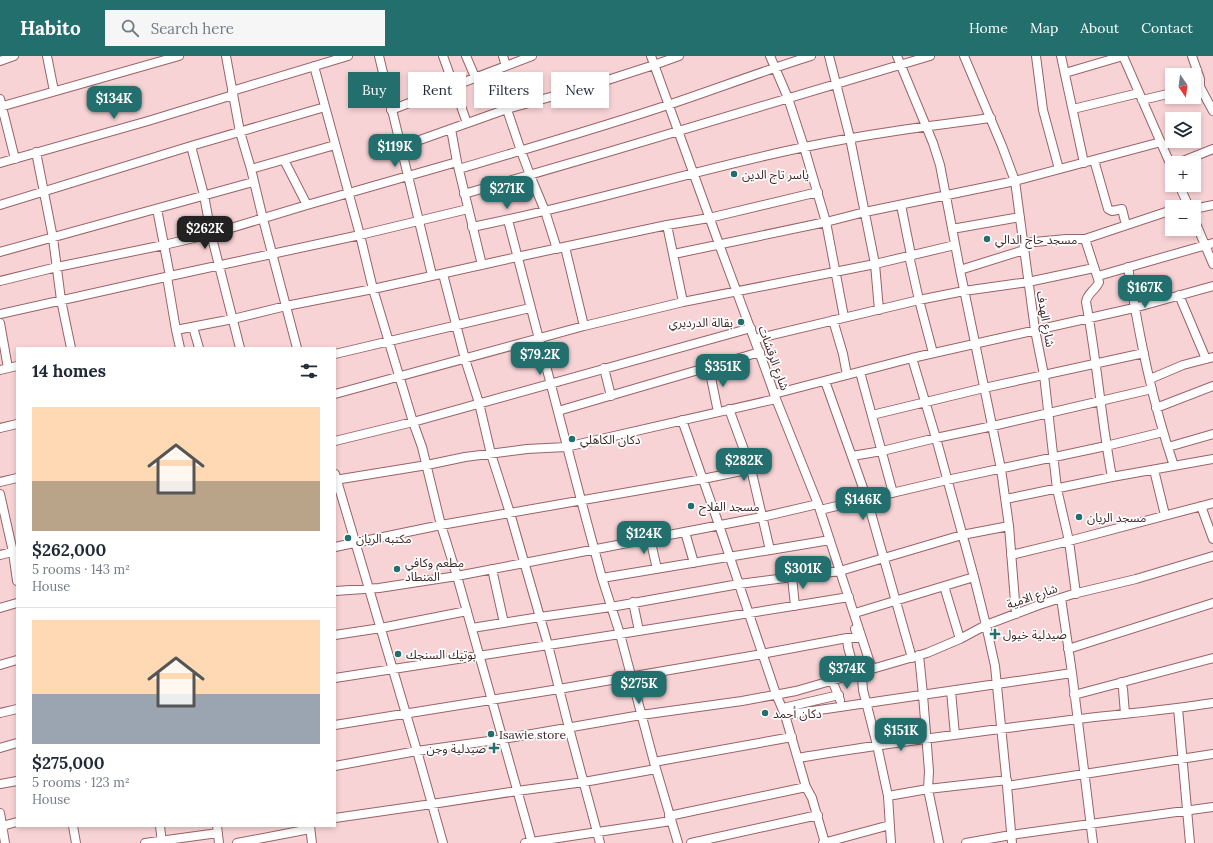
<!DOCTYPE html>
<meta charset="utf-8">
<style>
:root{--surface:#fff;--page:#f6f6f7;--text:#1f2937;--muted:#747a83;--line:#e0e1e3;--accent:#236f6e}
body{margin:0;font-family:Lora,"Noto Sans Arabic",serif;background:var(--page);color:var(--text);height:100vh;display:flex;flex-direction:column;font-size:15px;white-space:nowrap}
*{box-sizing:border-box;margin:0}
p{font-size:13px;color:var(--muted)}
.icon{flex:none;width:22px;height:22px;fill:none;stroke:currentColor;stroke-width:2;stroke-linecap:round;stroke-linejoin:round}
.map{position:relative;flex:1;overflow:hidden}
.sheet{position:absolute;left:16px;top:291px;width:320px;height:480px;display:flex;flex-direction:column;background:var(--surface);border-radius:0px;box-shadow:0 2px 6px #0003}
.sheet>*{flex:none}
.hud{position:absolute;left:348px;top:16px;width:380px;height:36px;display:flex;gap:8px}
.needle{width:26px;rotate:166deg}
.tools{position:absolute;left:1165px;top:12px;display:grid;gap:8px}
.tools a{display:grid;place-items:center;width:36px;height:36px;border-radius:0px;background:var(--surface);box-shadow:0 2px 6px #0003;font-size:20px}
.price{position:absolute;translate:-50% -34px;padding:0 9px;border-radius:8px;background:var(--accent);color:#fff;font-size:13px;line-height:26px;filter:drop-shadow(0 1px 2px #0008)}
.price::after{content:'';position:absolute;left:50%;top:24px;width:12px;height:9px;margin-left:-6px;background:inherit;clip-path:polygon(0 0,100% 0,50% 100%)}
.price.on{background:#222;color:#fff}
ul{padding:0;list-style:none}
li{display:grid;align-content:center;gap:8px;height:212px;padding:0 16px}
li+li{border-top:1px solid var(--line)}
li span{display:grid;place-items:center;height:124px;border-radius:0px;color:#555}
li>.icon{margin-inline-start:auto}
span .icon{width:72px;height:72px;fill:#fffc;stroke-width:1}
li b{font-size:17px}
h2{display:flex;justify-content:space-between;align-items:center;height:48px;padding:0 16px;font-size:17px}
.tag{padding:0 14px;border-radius:0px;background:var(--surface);box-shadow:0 2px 6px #0003;font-size:14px;line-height:36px}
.tag.on{background:var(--accent);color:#fff}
header{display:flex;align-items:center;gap:24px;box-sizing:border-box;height:56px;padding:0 20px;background:var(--accent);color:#fff}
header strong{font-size:19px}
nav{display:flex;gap:22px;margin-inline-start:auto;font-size:14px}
.search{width:280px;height:36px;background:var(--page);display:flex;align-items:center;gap:10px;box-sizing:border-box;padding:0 14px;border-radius:0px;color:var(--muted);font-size:15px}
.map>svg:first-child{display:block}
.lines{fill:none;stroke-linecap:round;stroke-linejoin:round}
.minor-casing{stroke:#996368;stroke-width:10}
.minor{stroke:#fff;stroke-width:8}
.poi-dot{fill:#236f6e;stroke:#fefefe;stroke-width:1.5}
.labels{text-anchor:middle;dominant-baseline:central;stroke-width:3.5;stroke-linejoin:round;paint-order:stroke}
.poi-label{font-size:12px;fill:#3e2729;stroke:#fefefe;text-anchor:start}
.street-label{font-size:12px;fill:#3e2729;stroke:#fefefe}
</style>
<header>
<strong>Habito</strong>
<div class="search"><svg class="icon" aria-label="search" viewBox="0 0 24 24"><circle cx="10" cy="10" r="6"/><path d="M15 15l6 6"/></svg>Search here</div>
<nav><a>Home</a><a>Map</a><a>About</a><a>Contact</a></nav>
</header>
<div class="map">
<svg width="1213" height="787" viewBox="0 0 1213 787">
<rect width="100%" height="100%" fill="#f8d3d5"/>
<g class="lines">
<g class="minor-casing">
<path id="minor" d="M47 0 54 35
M226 0 240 76 251 113 263 163 297 292
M379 0 432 219
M443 0 467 67
M466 0 475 21
M503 0 506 10
M651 0 719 188 765 312 776 343 818 448 872 613
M770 0 788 42 804 91 826 166 844 261
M829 0 850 82 875 208 879 254
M897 0 933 87 940 109 960 214 1001 413 1009 470 1016 558
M964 0 1002 90 1015 125 1035 274 1044 319 1057 433 1069 485 1076 538
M1036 0 1043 54 1059 113
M1061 0 1084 107
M1123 0 1172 112
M1192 0 1200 23V31L1213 55
M0 5 14 0
M314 10 360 179 373 233 413 366 422 391 441 469 457 520 532 787
M494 15 521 95 530 119 545 155 557 193
M1065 17 1123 0
M232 35 348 0
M0 43 15 103
M1142 44 1172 37
M0 51 179 0
M1073 53 1139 37
M391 54 532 0
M451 73 457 106 482 209
M191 90 204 139 211 178 240 292
M400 91 507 53 583 32 654 9 679 0
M36 96 53 182 61 244 71 292
M284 104 307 149
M1094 104 1108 153 1112 155 1122 153 1126 169
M0 107 148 65 233 39
M1178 107 1213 93
M251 113 335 89
M459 113C529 92 599 72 668 49 716 33 763 15 811 0
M1179 129 1189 151
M464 138 605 97 930 0
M0 149 191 90 325 51
M901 149 911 199 910 204 919 244 933 297
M157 153 170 220
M1194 153 1213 149
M1194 163 1213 208
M508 164 581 444 602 522 620 578 654 706 678 787
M667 169 683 246
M472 171C584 149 693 114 805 91 866 78 929 70 991 62
M952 173 1020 161
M1085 183 1099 226C1096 234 1087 237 1086 246 1097 304 1101 363 1112 421
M1024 187 1066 183H1085L1172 154
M565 191 584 270
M0 196 253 126
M674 198 826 166 865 156 1015 125 1161 86
M1128 211C1139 279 1152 346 1174 410
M960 214 1024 194
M443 218 465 303 479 347 491 398 510 457 548 589 569 672 600 787
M1098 220 1213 187
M167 221 176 274 180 292
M0 225 57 211 164 189 211 178 307 149 457 106
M1179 239 1206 303
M0 258 170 220 360 179 468 153
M833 264 843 298 847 319
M0 267 8 312
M193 271 199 292
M176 274 233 263 286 250 373 233 517 201 667 169 709 162 818 136
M755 283 919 244 964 235 1028 226 1094 212
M335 298 530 252
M912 302 936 382 974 521 986 569 995 610 1007 730 1012 787
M604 312 611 340
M709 312 718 356
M0 314 17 310
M860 316 893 437
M1150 323 1183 309 1213 301
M825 325 867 443 912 602
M335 338 584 270 683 246 875 208 955 189
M774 338 912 302 1134 252 1213 230
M1156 352 1213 330
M729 353 751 413 770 494
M558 355 760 296
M872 359 984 332 1144 297
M682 364 719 469 776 638 785 659 806 731 812 742 825 787
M0 372 17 368
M335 385 413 366 751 272
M1168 391 1213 378
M852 400 882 395 936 382 993 370 1152 333
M1154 414 1165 459
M335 418 417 695 443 787
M335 424 427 409 465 401 527 393 566 391 776 343
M0 426 17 422
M0 438 13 496 17 525
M1006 443 1112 421 1213 403
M1201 450 1213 483
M820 454 947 424 1106 390 1163 376
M685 476 694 507
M650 482 657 513
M335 491 441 469 703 423 751 413
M0 499 16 495
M1011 499 1069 485 1213 447
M492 513 504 567
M792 521 795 550
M602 522 830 484
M944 530 960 583
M335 535 379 532 457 520 762 461 818 448
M1061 542 1072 617 1093 787
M633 546 639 575
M0 552 17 547
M855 557 974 521
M472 572 540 561 611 551 739 528 840 515 962 479 1009 470
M855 573 857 578 858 582H847L848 591 855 617
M335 579 381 572 467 555
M1068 593 1213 547
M919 599 923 639 929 715 928 733 939 787
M0 609 17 604
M863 615 862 621 863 634 877 689 888 740 891 787
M335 622 620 578 849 541
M832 624 840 644
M1121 626 1123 633 1125 658
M951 635 955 679
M1074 639 1213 602
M783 652 839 639
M1178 652 1190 787
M0 657 17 653
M785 659 1072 617
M335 669 559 633 751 600 847 582
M0 692 17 687
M798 702C891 686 984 675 1078 663 1123 658 1168 654 1213 647
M654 706 792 681
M335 710 417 695 503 683 641 659 742 645 796 635 927 597 960 583 986 569 1039 549 1073 538 1136 523 1213 500
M0 728 17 725
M1007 730 1213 698
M888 740 928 733 1007 724
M0 757 5 787
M669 760 806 731
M335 762 432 748 517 735 584 726 656 713
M2 770 17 766
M73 770 76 787
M160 770 162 787
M217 770 219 787
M310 770 312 787
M145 787 218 777
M237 787 310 773
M525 787 671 765
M691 787 818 759
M823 787 890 769
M966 787 1011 779 1213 751"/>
</g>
<use href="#minor" class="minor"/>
</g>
<g class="poi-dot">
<circle cx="734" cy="118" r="4"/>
<circle cx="987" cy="183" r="4"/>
<circle cx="741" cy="266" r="4"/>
<circle cx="572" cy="383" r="4"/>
<circle cx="691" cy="450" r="4"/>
<circle cx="1079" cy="461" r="4"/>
<circle cx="348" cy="482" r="4"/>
<circle cx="397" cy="513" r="4"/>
<path d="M993 572h4v4h4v4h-4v4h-4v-4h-4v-4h4z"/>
<circle cx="398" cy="598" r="4"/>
<circle cx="765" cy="657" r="4"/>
<circle cx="491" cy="678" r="4"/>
<path d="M492 686h4v4h4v4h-4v4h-4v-4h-4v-4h4z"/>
</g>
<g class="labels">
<g class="poi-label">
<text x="742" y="118">ياسر تاج الدين</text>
<text x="995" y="183">مسجد حاج الدالي</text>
<text x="733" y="266" text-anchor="end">بقالة الدرديري</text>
<text x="580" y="383">دكان الكاهلي</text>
<text x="699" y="450">مسجد الفلاح</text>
<text x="1087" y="461">مسجد الريان</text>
<text x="356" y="482">مكتبه الريان</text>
<text x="405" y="506">مطعم وكافي<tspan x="405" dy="14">المنطاد</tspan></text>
<text x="1003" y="578">صيدلية خيول</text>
<text x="406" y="598">بوتيك السنجك</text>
<text x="773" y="657">دكان أحمد</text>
<text x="499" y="678">Isawie store</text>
<text x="486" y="692" text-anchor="end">صيدلية وجن</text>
</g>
<g class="street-label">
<text transform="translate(1046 263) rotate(80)">شارع الهدف</text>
<text transform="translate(774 302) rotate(70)">شارع الرقشات</text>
<text transform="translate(1032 540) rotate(-19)">شارع الامية</text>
</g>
</g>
</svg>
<div class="tools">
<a><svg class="needle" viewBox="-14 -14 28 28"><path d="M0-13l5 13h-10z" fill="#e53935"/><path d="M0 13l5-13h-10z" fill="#747a83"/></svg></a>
<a><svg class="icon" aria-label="layers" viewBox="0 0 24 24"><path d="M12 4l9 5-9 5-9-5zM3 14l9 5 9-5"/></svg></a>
<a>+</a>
<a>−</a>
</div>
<b class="price" style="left:114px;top:64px">$134K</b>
<b class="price" style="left:395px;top:112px">$119K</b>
<b class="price" style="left:507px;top:154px">$271K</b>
<b class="price on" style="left:205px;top:194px">$262K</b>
<b class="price" style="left:1145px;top:253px">$167K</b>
<b class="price" style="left:540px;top:320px">$79.2K</b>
<b class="price" style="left:723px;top:332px">$351K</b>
<b class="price" style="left:744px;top:426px">$282K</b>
<b class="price" style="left:863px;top:465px">$146K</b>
<b class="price" style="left:644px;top:499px">$124K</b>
<b class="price" style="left:803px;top:534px">$301K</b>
<b class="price" style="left:847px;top:634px">$374K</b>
<b class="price" style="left:639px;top:649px">$275K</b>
<b class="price" style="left:901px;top:696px">$151K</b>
<div class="hud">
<a class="tag on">Buy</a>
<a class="tag">Rent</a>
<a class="tag">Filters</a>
<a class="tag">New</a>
</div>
<section class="sheet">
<h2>14 homes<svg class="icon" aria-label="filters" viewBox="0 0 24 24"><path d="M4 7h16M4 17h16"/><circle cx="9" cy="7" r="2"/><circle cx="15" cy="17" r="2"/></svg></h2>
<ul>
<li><span style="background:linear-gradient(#ffd9b3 60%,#b9a48a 0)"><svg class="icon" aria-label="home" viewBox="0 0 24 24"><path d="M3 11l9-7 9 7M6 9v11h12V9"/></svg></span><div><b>$262,000</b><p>5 rooms · 143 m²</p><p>House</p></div></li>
<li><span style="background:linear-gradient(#ffd9b3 60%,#9aa5b1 0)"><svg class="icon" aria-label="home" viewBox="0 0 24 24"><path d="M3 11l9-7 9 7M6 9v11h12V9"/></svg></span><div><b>$275,000</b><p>5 rooms · 123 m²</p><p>House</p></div></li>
</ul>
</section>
</div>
